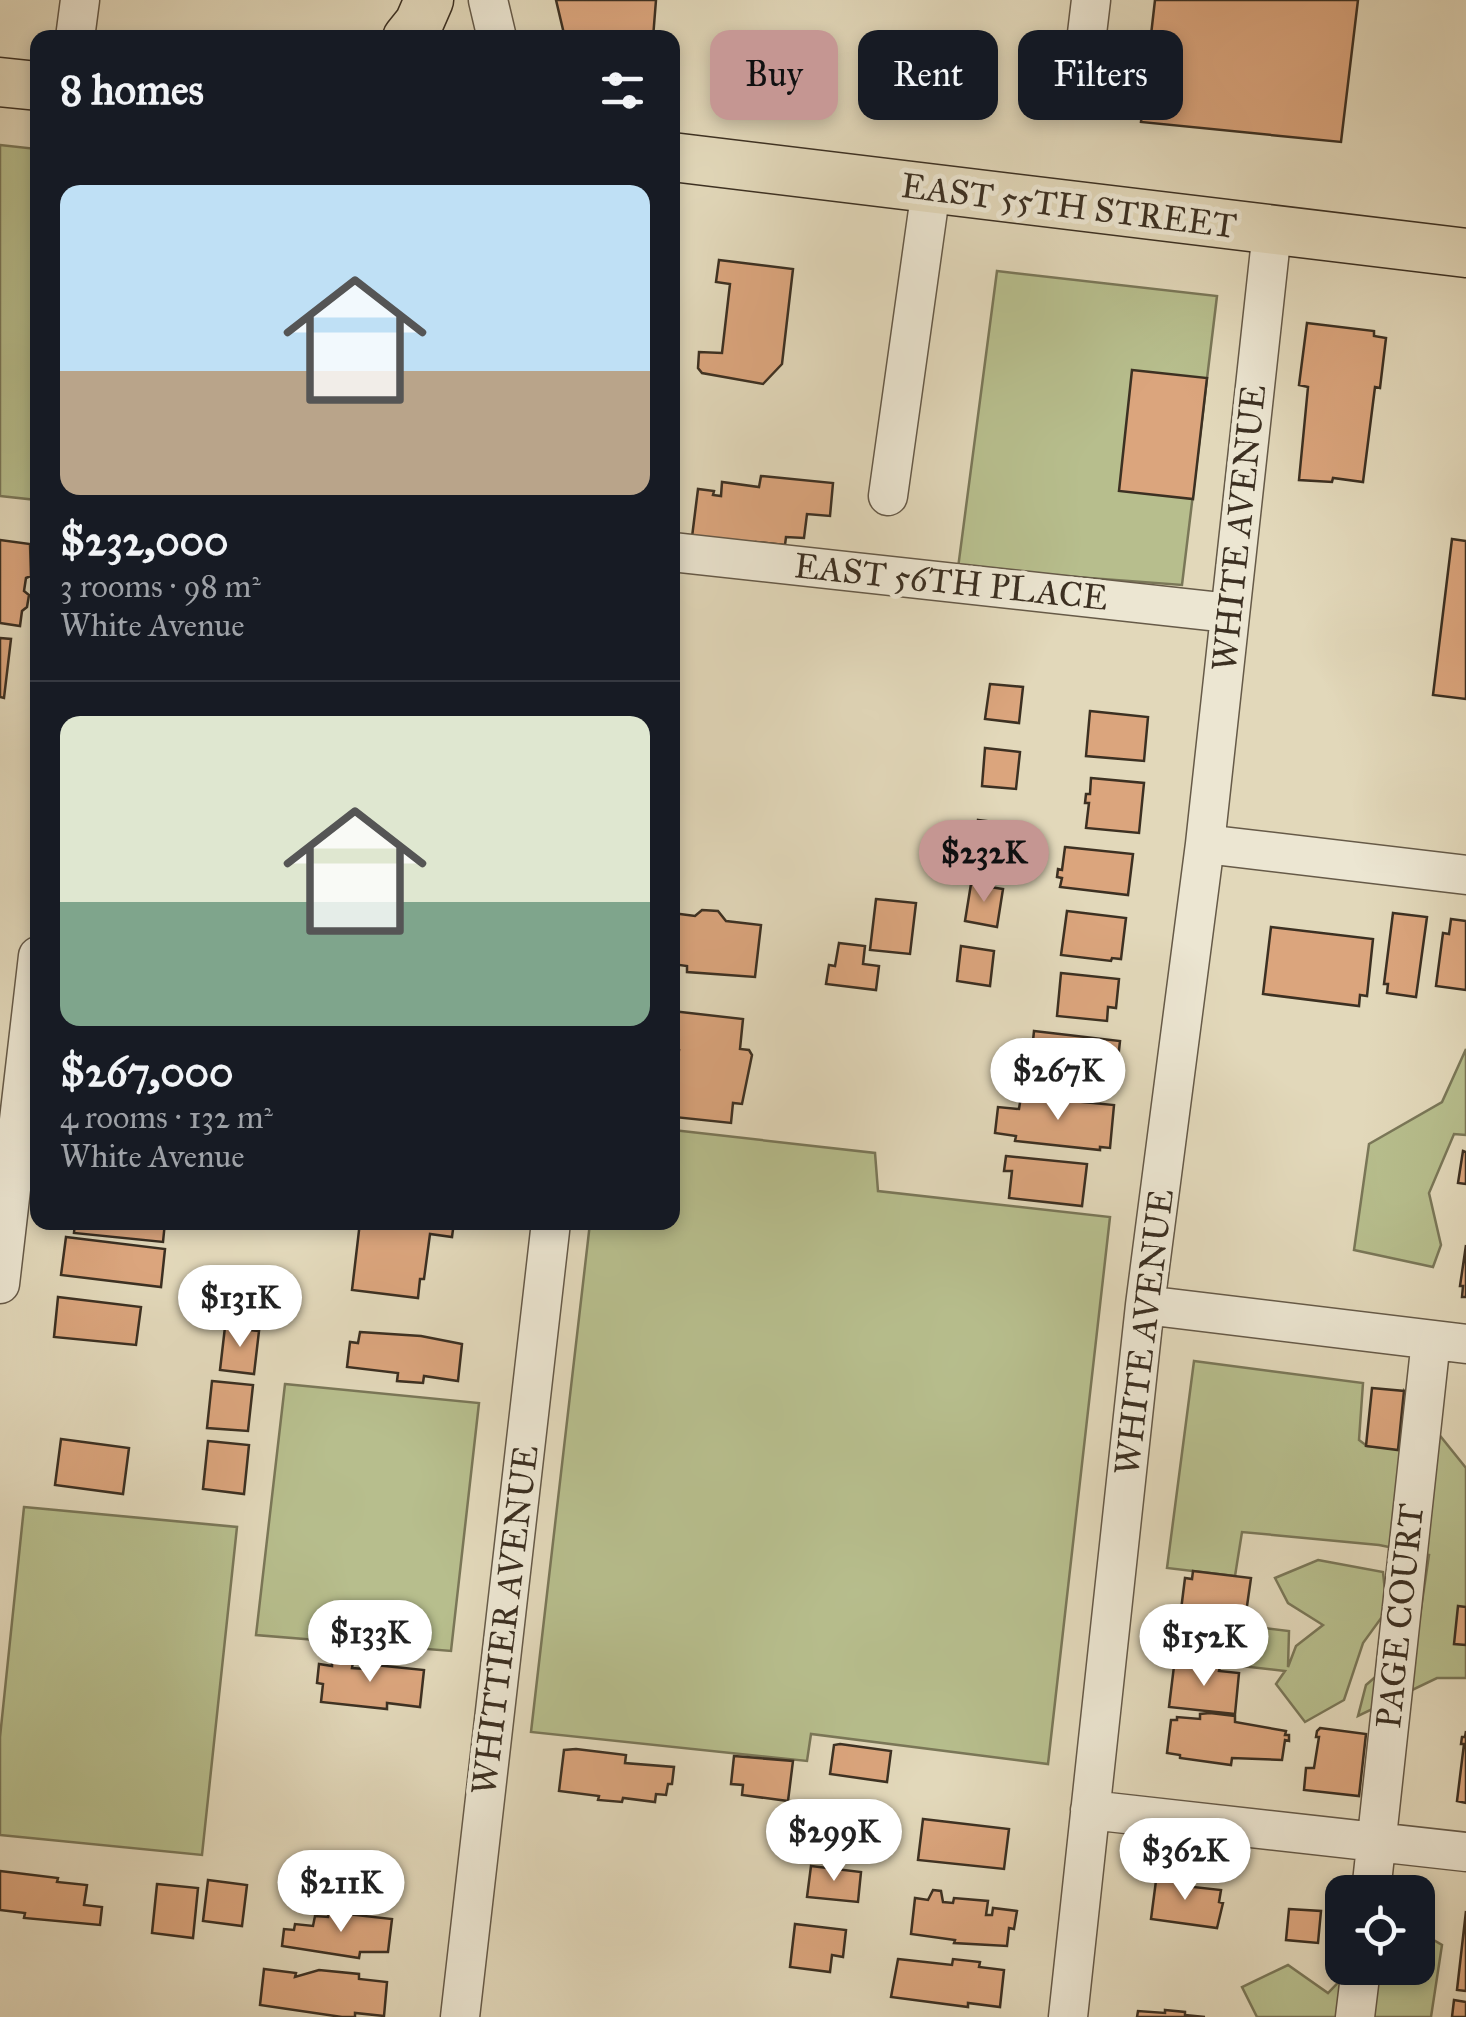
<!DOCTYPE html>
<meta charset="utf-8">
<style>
:root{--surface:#171b24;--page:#20242c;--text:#f1f3f6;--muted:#9ea1a6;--line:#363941;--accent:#c59692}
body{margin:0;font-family:"IM FELL Great Primer",serif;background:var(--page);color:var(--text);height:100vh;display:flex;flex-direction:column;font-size:38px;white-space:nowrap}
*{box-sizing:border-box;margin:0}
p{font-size:32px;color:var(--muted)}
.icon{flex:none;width:55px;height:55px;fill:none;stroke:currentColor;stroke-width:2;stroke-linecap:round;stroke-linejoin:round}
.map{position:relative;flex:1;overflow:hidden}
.side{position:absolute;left:30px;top:30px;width:650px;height:1200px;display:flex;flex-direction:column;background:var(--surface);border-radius:20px;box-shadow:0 5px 15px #0003}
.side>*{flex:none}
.banner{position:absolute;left:710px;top:30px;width:605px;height:90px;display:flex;gap:20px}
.fabs{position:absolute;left:1325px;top:1875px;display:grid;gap:20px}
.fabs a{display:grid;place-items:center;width:110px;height:110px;border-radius:20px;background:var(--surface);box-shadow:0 5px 15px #0003;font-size:50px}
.price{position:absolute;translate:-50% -85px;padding:0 22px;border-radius:35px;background:#fff;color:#222;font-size:32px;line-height:65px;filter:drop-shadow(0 2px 5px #0008)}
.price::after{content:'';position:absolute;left:50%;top:60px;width:30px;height:22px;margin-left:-15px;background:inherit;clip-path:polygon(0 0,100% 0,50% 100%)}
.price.active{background:var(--accent);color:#111}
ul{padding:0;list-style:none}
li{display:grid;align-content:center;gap:20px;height:530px;padding:0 30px}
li+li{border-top:2px solid var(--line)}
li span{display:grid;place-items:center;height:310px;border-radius:20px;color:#555}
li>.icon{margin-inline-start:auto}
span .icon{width:180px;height:180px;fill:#fffc;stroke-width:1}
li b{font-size:42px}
h2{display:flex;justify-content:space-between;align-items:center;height:120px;padding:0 30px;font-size:42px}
.chip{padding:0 35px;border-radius:20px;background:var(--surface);box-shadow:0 5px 15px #0003;font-size:35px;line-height:90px}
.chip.active{background:var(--accent);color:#111}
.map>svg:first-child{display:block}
.green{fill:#b7be8d;stroke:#7a7758;stroke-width:2.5}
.building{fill:#dba57d;stroke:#3c3022;stroke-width:2.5}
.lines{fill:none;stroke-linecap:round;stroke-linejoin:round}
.minor-casing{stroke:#665a48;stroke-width:41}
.major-casing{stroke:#3c3022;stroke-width:51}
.minor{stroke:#ece6d2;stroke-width:38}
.major{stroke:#e2d8ba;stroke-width:48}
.labels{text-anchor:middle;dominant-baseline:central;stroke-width:10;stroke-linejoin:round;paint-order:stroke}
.street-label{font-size:35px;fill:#3c3022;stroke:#ece6d2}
</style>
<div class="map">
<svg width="1466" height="2017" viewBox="0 0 1466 2017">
<rect width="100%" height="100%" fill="#e2d8ba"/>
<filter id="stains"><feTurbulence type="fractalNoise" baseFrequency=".002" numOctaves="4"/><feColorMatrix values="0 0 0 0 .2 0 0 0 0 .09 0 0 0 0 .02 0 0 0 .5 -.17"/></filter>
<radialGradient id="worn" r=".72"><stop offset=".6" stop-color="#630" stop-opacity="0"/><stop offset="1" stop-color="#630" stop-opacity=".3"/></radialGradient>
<path class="green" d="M0 145 37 149V500L0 496Z
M997 271 1217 296 1182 585 958 568Z
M1466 1049V1135L1454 1134 1429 1193 1441 1245 1433 1267 1354 1250 1369 1144 1442 1102Z
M673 1130 875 1153 878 1191 1110 1217 1048 1764 811 1734 807 1761 531 1732 590 1223 672 1222Z
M1194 1361 1363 1383 1359 1440 1367 1446 1398 1449 1404 1391 1466 1468V1678H1437L1358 1716 1366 1685 1416 1642 1429 1555 1379 1545 1242 1532 1235 1576 1167 1568Z
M285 1384 479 1403 451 1651 256 1635Z
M24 1507 237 1527 202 1855 0 1835V1737Z
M1318 1560 1383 1572 1387 1610 1363 1643 1344 1700 1305 1722 1276 1684 1285 1671 1161 1657 1166 1616 1289 1631 1288 1667 1296 1646 1323 1625 1288 1603 1275 1578Z
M1418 1931 1442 1945 1431 2017H1257L1242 1987 1288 1965 1328 1993 1352 1968H1418Z"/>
<path class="building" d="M556 0H656L653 38H565Z
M1155 0H1358L1341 142 1141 122Z
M719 260 793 269 782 364 763 384 702 373 698 368 699 352 722 353 730 284 716 282Z
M1307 323 1374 331V336L1386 338 1380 388 1375 387 1363 482 1333 478 1332 482 1299 480 1308 387 1299 385Z
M1132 370 1207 378 1193 499 1119 491Z
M761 476 833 483 830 516 807 514 804 538 786 537 785 545 756 542 755 551 691 545 698 489 714 491 713 495 721 496 722 482 759 487Z
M1452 539 1466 541V699L1433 695Z
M0 540 30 544 31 576 26 578 24 591 29 595 27 607 22 611 20 626 0 623Z
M0 638 11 639 4 698 0 697Z
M990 684 1023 687 1019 723 985 719Z
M1090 711 1148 717 1144 761 1086 756Z
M985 748 1020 752 1016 789 982 786Z
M1091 778 1144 783 1139 833 1086 828 1089 803H1085L1086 794H1090Z
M978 820 1011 824 1006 861 973 856Z
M1065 847 1133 854 1128 895 1060 887 1062 878 1057 877 1058 869 1062 870Z
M971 884 1003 889 997 927 965 921Z
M876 899 916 903 910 954 870 950Z
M702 910 718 911 726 921 761 925 755 977 687 972V966L672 964V913L695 916Z
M1067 911 1126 918 1121 959 1112 958 1111 961 1061 955Z
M1393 913 1427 917 1416 997 1387 993 1388 984H1384Z
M1451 919 1466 921V990L1436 986 1443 933 1449 934Z
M1271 927 1373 939 1367 996 1360 995 1359 1006 1263 994Z
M839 943 865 946 863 964 879 966 876 990 826 984 829 965 835 966Z
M961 946 994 951 990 986 957 981Z
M1061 973 1119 979 1116 1008 1108 1007 1107 1021 1057 1016Z
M672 1011 743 1019 740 1049 749 1050 752 1055 742 1104 733 1103 731 1123 674 1117 677 1093 673 1092 679 1050 672 1049Z
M1034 1031 1120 1041 1115 1087 1029 1079Z
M1021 1096 1114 1105 1110 1148 1100 1147V1150L1015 1141 1016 1136 995 1133 998 1107 1019 1109Z
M1463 1151 1466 1152V1184L1458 1183Z
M1006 1156 1087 1164 1082 1206 1009 1198 1012 1171H1004Z
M75 1222H165L163 1242 74 1233Z
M360 1222H454L452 1237 430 1234 424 1279H420L418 1298 352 1290Z
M66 1237 165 1249 161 1287 61 1275Z
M1466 1245V1297H1462L1463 1286H1460Z
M58 1297 141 1307 136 1345 54 1337Z
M225 1327 259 1331 254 1374 220 1370Z
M360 1332 421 1336 462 1344 458 1381 424 1376 423 1383 397 1381 398 1373 347 1367 350 1342 358 1343Z
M212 1381 253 1385 248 1431 207 1428Z
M1372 1388 1404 1391 1398 1450 1366 1446Z
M61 1439 129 1448 123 1494 55 1485Z
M208 1441 249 1445 244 1494 203 1489Z
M1193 1571 1251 1578 1246 1613 1251 1614V1619L1211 1617V1614L1181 1610 1185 1578 1192 1579Z
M1458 1606 1466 1607V1645L1454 1644Z
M332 1660 353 1662 352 1668 365 1669V1664L424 1670 420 1707 387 1703V1709L321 1702 323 1684 317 1683 319 1664 332 1666Z
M1174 1666 1220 1667 1219 1671 1239 1673 1235 1714 1169 1707Z
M1210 1713 1235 1716V1722L1286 1731 1285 1735H1289V1741L1285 1740 1282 1760 1232 1758 1231 1765 1180 1758V1755L1167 1753 1171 1720H1177V1717L1200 1719V1714Z
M1320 1728 1366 1734 1359 1796 1304 1790 1306 1768H1314L1319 1737H1316L1317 1731Z
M1466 1731V1803L1457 1801 1464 1744H1461L1462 1737H1465Z
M840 1744 891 1751 887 1782 830 1774 834 1745Z
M576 1749 626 1755 625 1763 674 1767 672 1784H668L666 1795 656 1794 655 1802 623 1798 622 1802 598 1800 599 1796 559 1791 564 1750Z
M734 1756 793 1761 788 1801 742 1795 743 1785 731 1784Z
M923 1819 1009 1829 1004 1869 918 1860Z
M811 1866 861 1872 858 1902 807 1897Z
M0 1871 58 1878 57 1882 87 1885 84 1905 102 1907 100 1925 24 1918 25 1913 0 1910Z
M1157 1873 1185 1877 1184 1886 1221 1890 1219 1902 1223 1903 1217 1928 1151 1919Z
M208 1880 247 1885 242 1926 203 1921Z
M157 1884 198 1888 193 1938 152 1933Z
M933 1890 941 1891 943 1902 953 1903 954 1898 988 1901 986 1915H992L993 1908 1017 1911 1014 1929 1009 1928 1007 1946 954 1943 955 1940 911 1934 915 1898 928 1900Z
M329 1909 337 1910V1913L392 1919 388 1952H360L359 1958 282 1946 284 1929 294 1930 295 1924 313 1926 315 1916 328 1917Z
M1289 1909 1321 1911 1318 1943 1286 1940Z
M1466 1911V1991L1457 1990Z
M795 1924 846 1930 843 1957 832 1955 830 1972 790 1967Z
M898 1959 952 1965 953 1959 980 1962 979 1967 1004 1970 1000 2007 968 2003V2007L891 1997Z
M264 1969 296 1973 295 1977 319 1970 359 1974V1979L387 1982 384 2016 355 2013V2017H342L260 2005Z
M1454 2000 1466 2002V2017H1452Z
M1165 2010 1185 2012V2015L1205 2017H1137L1138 2011 1165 2013Z"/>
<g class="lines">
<g class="minor-casing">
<path id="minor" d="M488 0 497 38
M75 38 80 0
M1080 92 1091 0
M888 496 931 189
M672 552 1229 613
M1205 844 1466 875
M0 1284 38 956
M1145 1305 1466 1344
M1090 1810 1466 1852
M1371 1892 1431 1340
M460 2017 551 1222
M1068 2017 1145 1305 1205 844 1272 231
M1355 2017 1361 1968"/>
</g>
<g class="major-casing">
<path id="major" d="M407 38 419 23 429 0
M0 82 38 86
M672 157 1466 253"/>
</g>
<use href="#minor" class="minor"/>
<use href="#major" class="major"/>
</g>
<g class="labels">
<g class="street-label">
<text transform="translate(1069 206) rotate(7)">EAST 55TH STREET</text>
<text transform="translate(1239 528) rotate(-84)">WHITE AVENUE</text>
<text transform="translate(951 582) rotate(6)">EAST 56TH PLACE</text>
<text transform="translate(1144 1332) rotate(-83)">WHITE AVENUE</text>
<text transform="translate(1400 1616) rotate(-84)">PAGE COURT</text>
<text transform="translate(505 1620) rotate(-83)">WHITTIER AVENUE</text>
</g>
</g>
<rect width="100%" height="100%" filter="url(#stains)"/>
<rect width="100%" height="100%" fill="url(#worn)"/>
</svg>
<div class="fabs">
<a><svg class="icon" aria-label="locate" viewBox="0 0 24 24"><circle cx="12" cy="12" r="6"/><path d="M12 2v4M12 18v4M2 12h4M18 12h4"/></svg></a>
</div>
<b class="price active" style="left:984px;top:905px">$232K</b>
<b class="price" style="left:1058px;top:1123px">$267K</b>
<b class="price" style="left:240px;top:1350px">$131K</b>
<b class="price" style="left:370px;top:1685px">$133K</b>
<b class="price" style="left:1204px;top:1689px">$152K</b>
<b class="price" style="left:834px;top:1884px">$299K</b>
<b class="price" style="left:1185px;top:1903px">$362K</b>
<b class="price" style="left:341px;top:1935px">$211K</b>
<div class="banner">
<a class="chip active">Buy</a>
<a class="chip">Rent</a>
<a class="chip">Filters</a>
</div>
<section class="side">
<h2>8 homes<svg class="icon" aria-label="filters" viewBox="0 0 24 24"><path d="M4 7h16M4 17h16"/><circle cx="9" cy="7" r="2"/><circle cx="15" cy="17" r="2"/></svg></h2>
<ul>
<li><span style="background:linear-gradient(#bfe0f5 60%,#b9a48a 0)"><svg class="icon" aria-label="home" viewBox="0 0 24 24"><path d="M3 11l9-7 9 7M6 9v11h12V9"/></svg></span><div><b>$232,000</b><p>3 rooms · 98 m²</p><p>White Avenue</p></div></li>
<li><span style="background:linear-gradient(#dfe7d0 60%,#7fa58c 0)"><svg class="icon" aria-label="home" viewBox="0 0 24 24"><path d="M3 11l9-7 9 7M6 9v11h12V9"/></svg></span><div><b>$267,000</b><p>4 rooms · 132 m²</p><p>White Avenue</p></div></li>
</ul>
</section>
</div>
